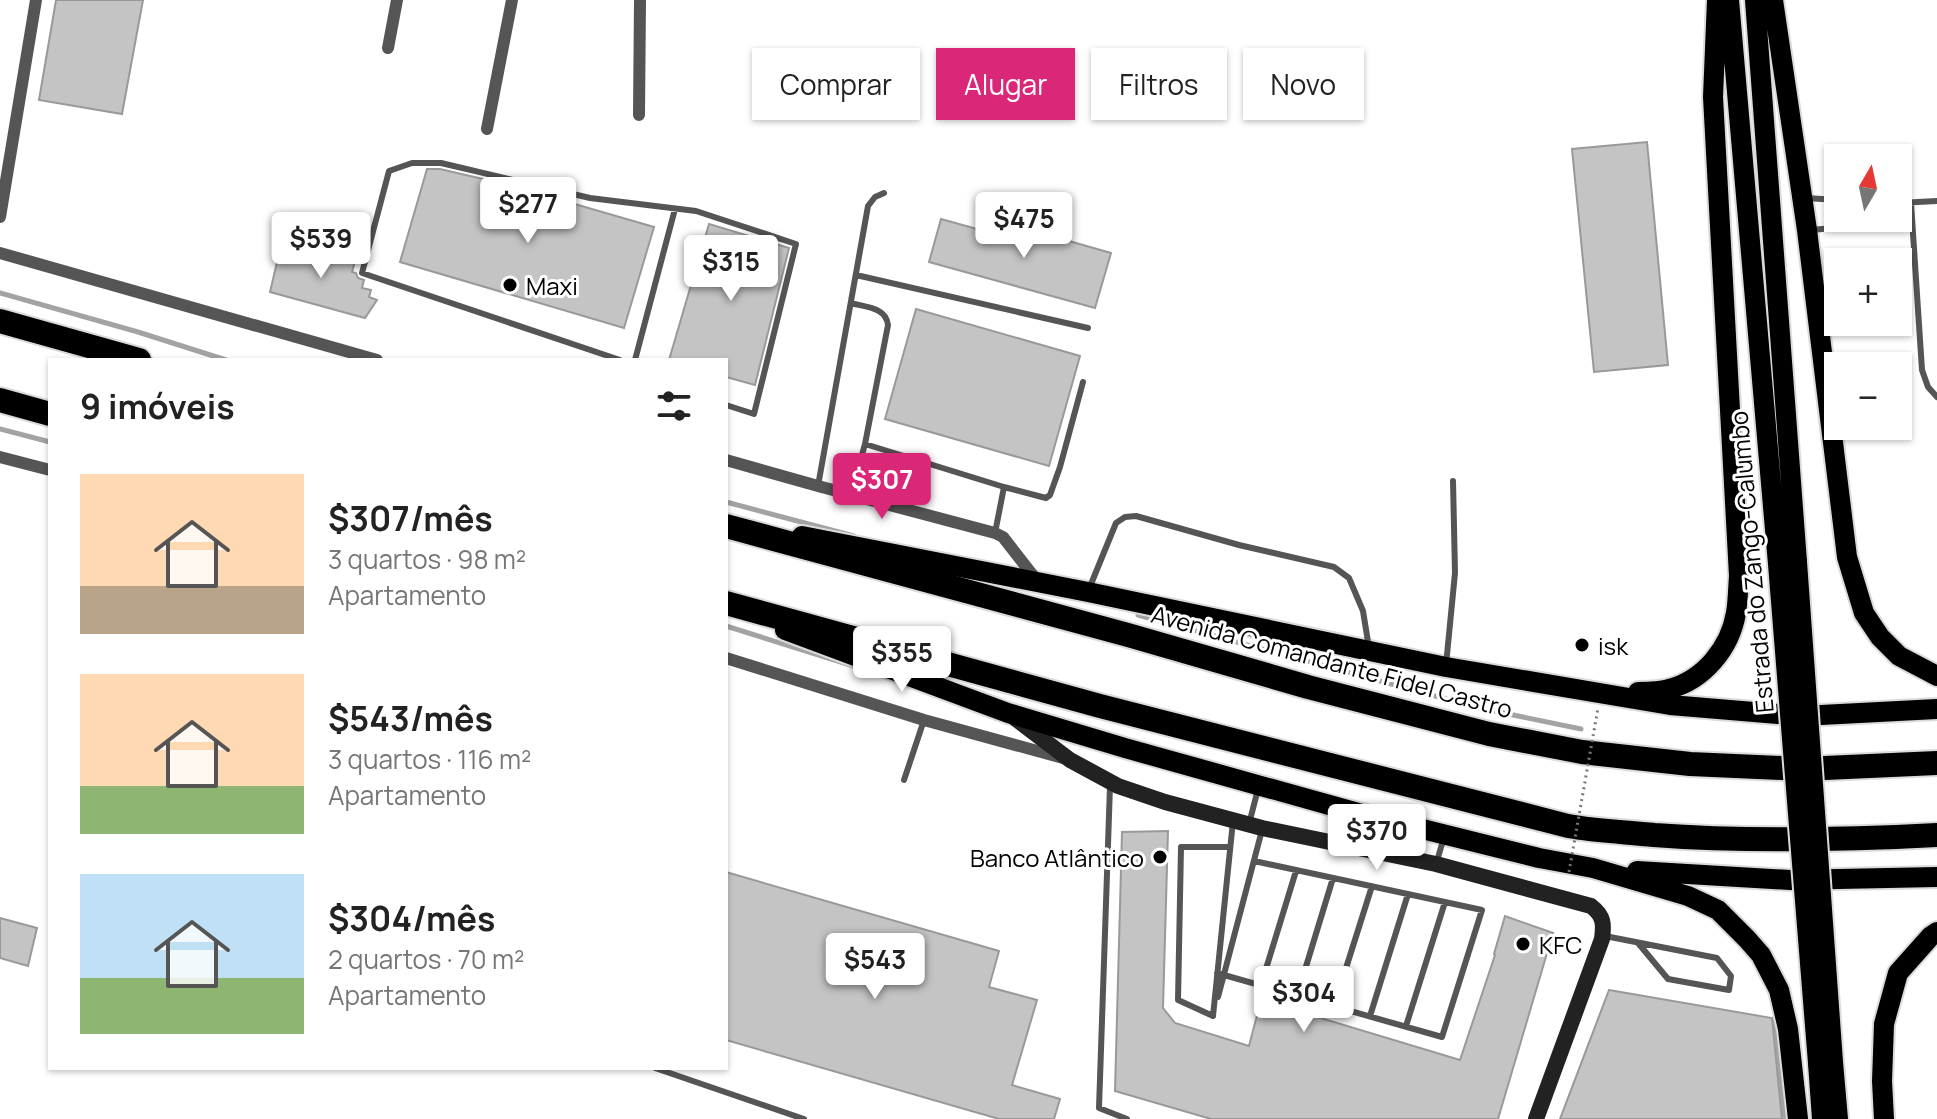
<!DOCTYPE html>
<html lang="pt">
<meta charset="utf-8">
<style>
:root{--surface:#fff;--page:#f2f2f2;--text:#222;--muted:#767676;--accent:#db2777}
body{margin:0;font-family:Manrope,sans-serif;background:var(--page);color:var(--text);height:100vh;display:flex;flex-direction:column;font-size:30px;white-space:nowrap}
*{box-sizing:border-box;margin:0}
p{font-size:26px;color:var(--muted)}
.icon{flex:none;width:44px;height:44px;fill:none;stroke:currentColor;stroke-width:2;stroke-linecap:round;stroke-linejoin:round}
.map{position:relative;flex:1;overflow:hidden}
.sheet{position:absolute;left:48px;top:358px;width:680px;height:712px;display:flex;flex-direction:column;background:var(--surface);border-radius:0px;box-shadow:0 2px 6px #0004}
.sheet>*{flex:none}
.hud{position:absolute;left:752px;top:48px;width:760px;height:72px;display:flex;gap:16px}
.needle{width:52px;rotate:9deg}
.buttons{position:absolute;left:1824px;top:144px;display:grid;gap:16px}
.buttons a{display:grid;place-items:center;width:88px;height:88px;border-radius:0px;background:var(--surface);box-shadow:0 2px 6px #0004;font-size:40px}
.price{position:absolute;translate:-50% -68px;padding:0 18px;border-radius:8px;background:#fff;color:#222;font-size:26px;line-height:52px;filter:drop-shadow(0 2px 4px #0008)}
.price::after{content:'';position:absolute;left:50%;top:48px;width:24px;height:18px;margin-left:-12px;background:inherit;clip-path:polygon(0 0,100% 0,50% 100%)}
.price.current{background:var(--accent);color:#fff}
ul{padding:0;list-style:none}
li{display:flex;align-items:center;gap:24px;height:200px;padding:0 32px}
li span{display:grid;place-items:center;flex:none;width:224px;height:160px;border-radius:0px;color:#555}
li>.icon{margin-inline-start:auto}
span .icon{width:96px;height:96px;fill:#fffc;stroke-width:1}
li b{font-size:34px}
h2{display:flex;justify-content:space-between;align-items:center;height:96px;padding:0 32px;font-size:34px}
.tag{padding:0 28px;border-radius:0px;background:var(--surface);box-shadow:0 2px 6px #0004;font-size:28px;line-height:72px}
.tag.current{background:var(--accent);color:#fff}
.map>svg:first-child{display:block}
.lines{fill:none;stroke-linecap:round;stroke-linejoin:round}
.stream{stroke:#a3a3a3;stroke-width:5}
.building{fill:#c4c4c4;stroke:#999;stroke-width:2}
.primary-casing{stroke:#dbdbdb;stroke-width:24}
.highway-casing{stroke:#dbdbdb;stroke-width:28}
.lane{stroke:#555;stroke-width:6}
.street{stroke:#555;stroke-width:12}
.secondary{stroke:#222;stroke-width:16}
.primary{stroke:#000;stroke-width:20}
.highway{stroke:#000;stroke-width:24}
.primary-bridge-casing{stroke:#dbdbdb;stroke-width:24;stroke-linecap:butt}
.path-bridge{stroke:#777;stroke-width:3;stroke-dasharray:2 4;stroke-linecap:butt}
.primary-bridge{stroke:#000;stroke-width:20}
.poi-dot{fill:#000;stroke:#fff;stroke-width:3}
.labels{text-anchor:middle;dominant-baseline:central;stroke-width:6;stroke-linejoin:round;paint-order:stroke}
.poi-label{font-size:24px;fill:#000;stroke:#fff;text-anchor:start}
.street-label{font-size:24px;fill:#000;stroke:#fff}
</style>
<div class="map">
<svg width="1937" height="1119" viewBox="0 0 1937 1119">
<rect width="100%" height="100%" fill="#fff"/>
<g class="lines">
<path class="stream" d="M0 293 138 332 226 360
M0 429 50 442
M726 502 854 536
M1138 615 1479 708 1581 729
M726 626 860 668
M1775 1017 1785 1119"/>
</g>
<path class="building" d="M56 0H143L122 114 39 100Z
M1647 142 1668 365 1594 372 1572 149Z
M427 169H440L509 185 654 227 624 328 400 262Z
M941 219 995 234 999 221 1111 253 1095 308 929 262Z
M709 224 789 248 755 385 726 377V360H669Z
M282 241 355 261 352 272 356 273 358 278 364 280 362 288 371 290 369 297 377 300 365 318 270 292Z
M916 309 1080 356 1049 466 885 419Z
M1168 831 1163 1008 1175 1023 1249 1046 1261 1000 1460 1060 1495 955 1494 954 1505 916 1553 933 1498 1119H1211L1115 1091 1122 832Z
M726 872 999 951 989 987 1037 1000 1012 1085 1060 1099 1054 1119H999L726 1040Z
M0 918 37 928 28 966 0 958Z
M1609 990 1772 1018 1782 1119H1560Z"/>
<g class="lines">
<g class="primary-casing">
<path id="primary" d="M1729 0 1778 564
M1755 0 1797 562
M1773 0 1807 230 1847 557 1864 613 1880 637 1899 656 1937 676
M802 536 1088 592 1446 667 1670 705 1778 714 1821 715 1937 709
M785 630 1008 713 1125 748 1358 813 1539 858 1593 868 1688 896 1718 910 1747 939 1761 955 1779 990 1788 1029 1798 1119
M1638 692C1648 692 1660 692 1669 689 1704 680 1730 648 1736 613 1738 601 1738 588 1739 576L1713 97 1717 0
M1637 871 1790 880 1937 877
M1833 1062 1838 1119
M1818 1063 1822 1119
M1884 1119 1882 1081 1884 1024 1898 973 1931 936 1937 932"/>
</g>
<g class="highway-casing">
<path id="highway" d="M0 321 139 360
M0 400 50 414
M726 526 1128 635 1308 687 1489 734 1582 752 1690 764 1782 768H1825L1937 763
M726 603 1100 706 1568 826C1596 831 1625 832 1654 835 1748 842 1842 840 1937 835"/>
</g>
<path class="lane" d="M1806 198 1838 200
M1898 203 1937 201
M1911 203 1922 370 1928 387 1937 397
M1811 230 1912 221
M856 275 1088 328
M851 303C865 307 886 307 888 325L865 444
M620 360 362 273 389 171 412 163H441L590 198 696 211 796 244 754 414 726 405
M635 360 675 209
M818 486 868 206 875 197 884 193
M851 494 865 444 1004 487
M995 533 1004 487 1042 497 1046 498 1050 495 1060 467 1083 382
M1089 589 1116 523 1125 517 1136 516 1239 545 1334 567 1349 578 1363 611 1369 648
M1446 665 1455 573 1453 481
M904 780 924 720
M1110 786 1099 1108 1127 1119
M1249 824 1258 789
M1437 861 1444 837
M1605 936 1717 958 1731 976 1729 990 1668 979 1638 943
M1217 973 1442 1037 1482 910 1254 861
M1261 985 1296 871
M1297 996 1333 878
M1218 997 1262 830
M1334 1006 1372 886
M1213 1016 1178 1000 1181 847H1230
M1213 1016 1233 821
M1370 1016 1408 894
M1406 1026 1445 902
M655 1068 804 1119"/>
<path class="street" d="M388 48 397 0
M639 115 640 0
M487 129 512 0
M0 217 36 0
M0 253 377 360
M0 457 50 470
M726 460 818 486 995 533 1003 537 1038 582
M726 658 924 720 1063 758"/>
<path class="secondary" d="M1016 719 1070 760 1118 786 1165 802 1262 828 1436 864 1591 906C1604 916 1604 924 1602 939L1536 1119"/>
<use href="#primary" class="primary"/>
<use href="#highway" class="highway"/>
<g class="primary-bridge-casing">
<path id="primary-bridge" d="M1797 562 1833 1062
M1778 564 1818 1063"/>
</g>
<path class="path-bridge" d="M1569 872 1598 708"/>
<use href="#primary-bridge" class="primary-bridge"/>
</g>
<g class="poi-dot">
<circle cx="510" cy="285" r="8"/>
<circle cx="1582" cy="645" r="8"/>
<circle cx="1160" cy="857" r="8"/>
<circle cx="1523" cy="944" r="8"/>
</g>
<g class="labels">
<g class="poi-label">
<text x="526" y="285">Maxi</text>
<text x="1598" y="645">isk</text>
<text x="1144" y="857" text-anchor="end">Banco Atlântico</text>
<text x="1539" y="944">KFC</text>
</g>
<g class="street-label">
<text transform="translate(1751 562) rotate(-95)">Estrada do Zango-Calumbo</text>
<text transform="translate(1332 661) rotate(15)">Avenida Comandante Fidel Castro</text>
</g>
</g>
</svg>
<div class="buttons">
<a><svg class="needle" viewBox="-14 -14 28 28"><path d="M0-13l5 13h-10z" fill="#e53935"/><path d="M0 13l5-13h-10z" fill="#767676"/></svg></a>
<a>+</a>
<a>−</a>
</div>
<b class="price" style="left:528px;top:245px">$277</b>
<b class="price" style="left:1024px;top:260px">$475</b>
<b class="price" style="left:321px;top:280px">$539</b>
<b class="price" style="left:731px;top:303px">$315</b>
<b class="price current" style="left:882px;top:521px">$307</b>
<b class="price" style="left:902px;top:694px">$355</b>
<b class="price" style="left:1377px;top:872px">$370</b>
<b class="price" style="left:875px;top:1001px">$543</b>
<b class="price" style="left:1304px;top:1034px">$304</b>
<div class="hud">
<a class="tag">Comprar</a>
<a class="tag current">Alugar</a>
<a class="tag">Filtros</a>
<a class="tag">Novo</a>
</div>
<section class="sheet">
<h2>9 imóveis<svg class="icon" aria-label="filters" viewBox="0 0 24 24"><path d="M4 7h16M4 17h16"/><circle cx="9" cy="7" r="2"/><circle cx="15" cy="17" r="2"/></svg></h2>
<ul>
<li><span style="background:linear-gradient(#ffd9b3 70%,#b9a48a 0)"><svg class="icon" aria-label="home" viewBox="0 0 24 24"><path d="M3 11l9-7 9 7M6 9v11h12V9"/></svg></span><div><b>$307/mês</b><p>3 quartos · 98 m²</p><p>Apartamento</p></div></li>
<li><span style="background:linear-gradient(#ffd9b3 70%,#8fb573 0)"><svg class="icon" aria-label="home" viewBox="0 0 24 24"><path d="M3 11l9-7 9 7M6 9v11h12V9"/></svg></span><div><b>$543/mês</b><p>3 quartos · 116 m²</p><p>Apartamento</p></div></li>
<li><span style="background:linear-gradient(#bfe0f5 65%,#8fb573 0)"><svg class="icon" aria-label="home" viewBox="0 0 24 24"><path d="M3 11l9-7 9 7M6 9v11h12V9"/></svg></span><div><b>$304/mês</b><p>2 quartos · 70 m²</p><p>Apartamento</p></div></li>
</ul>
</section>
</div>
